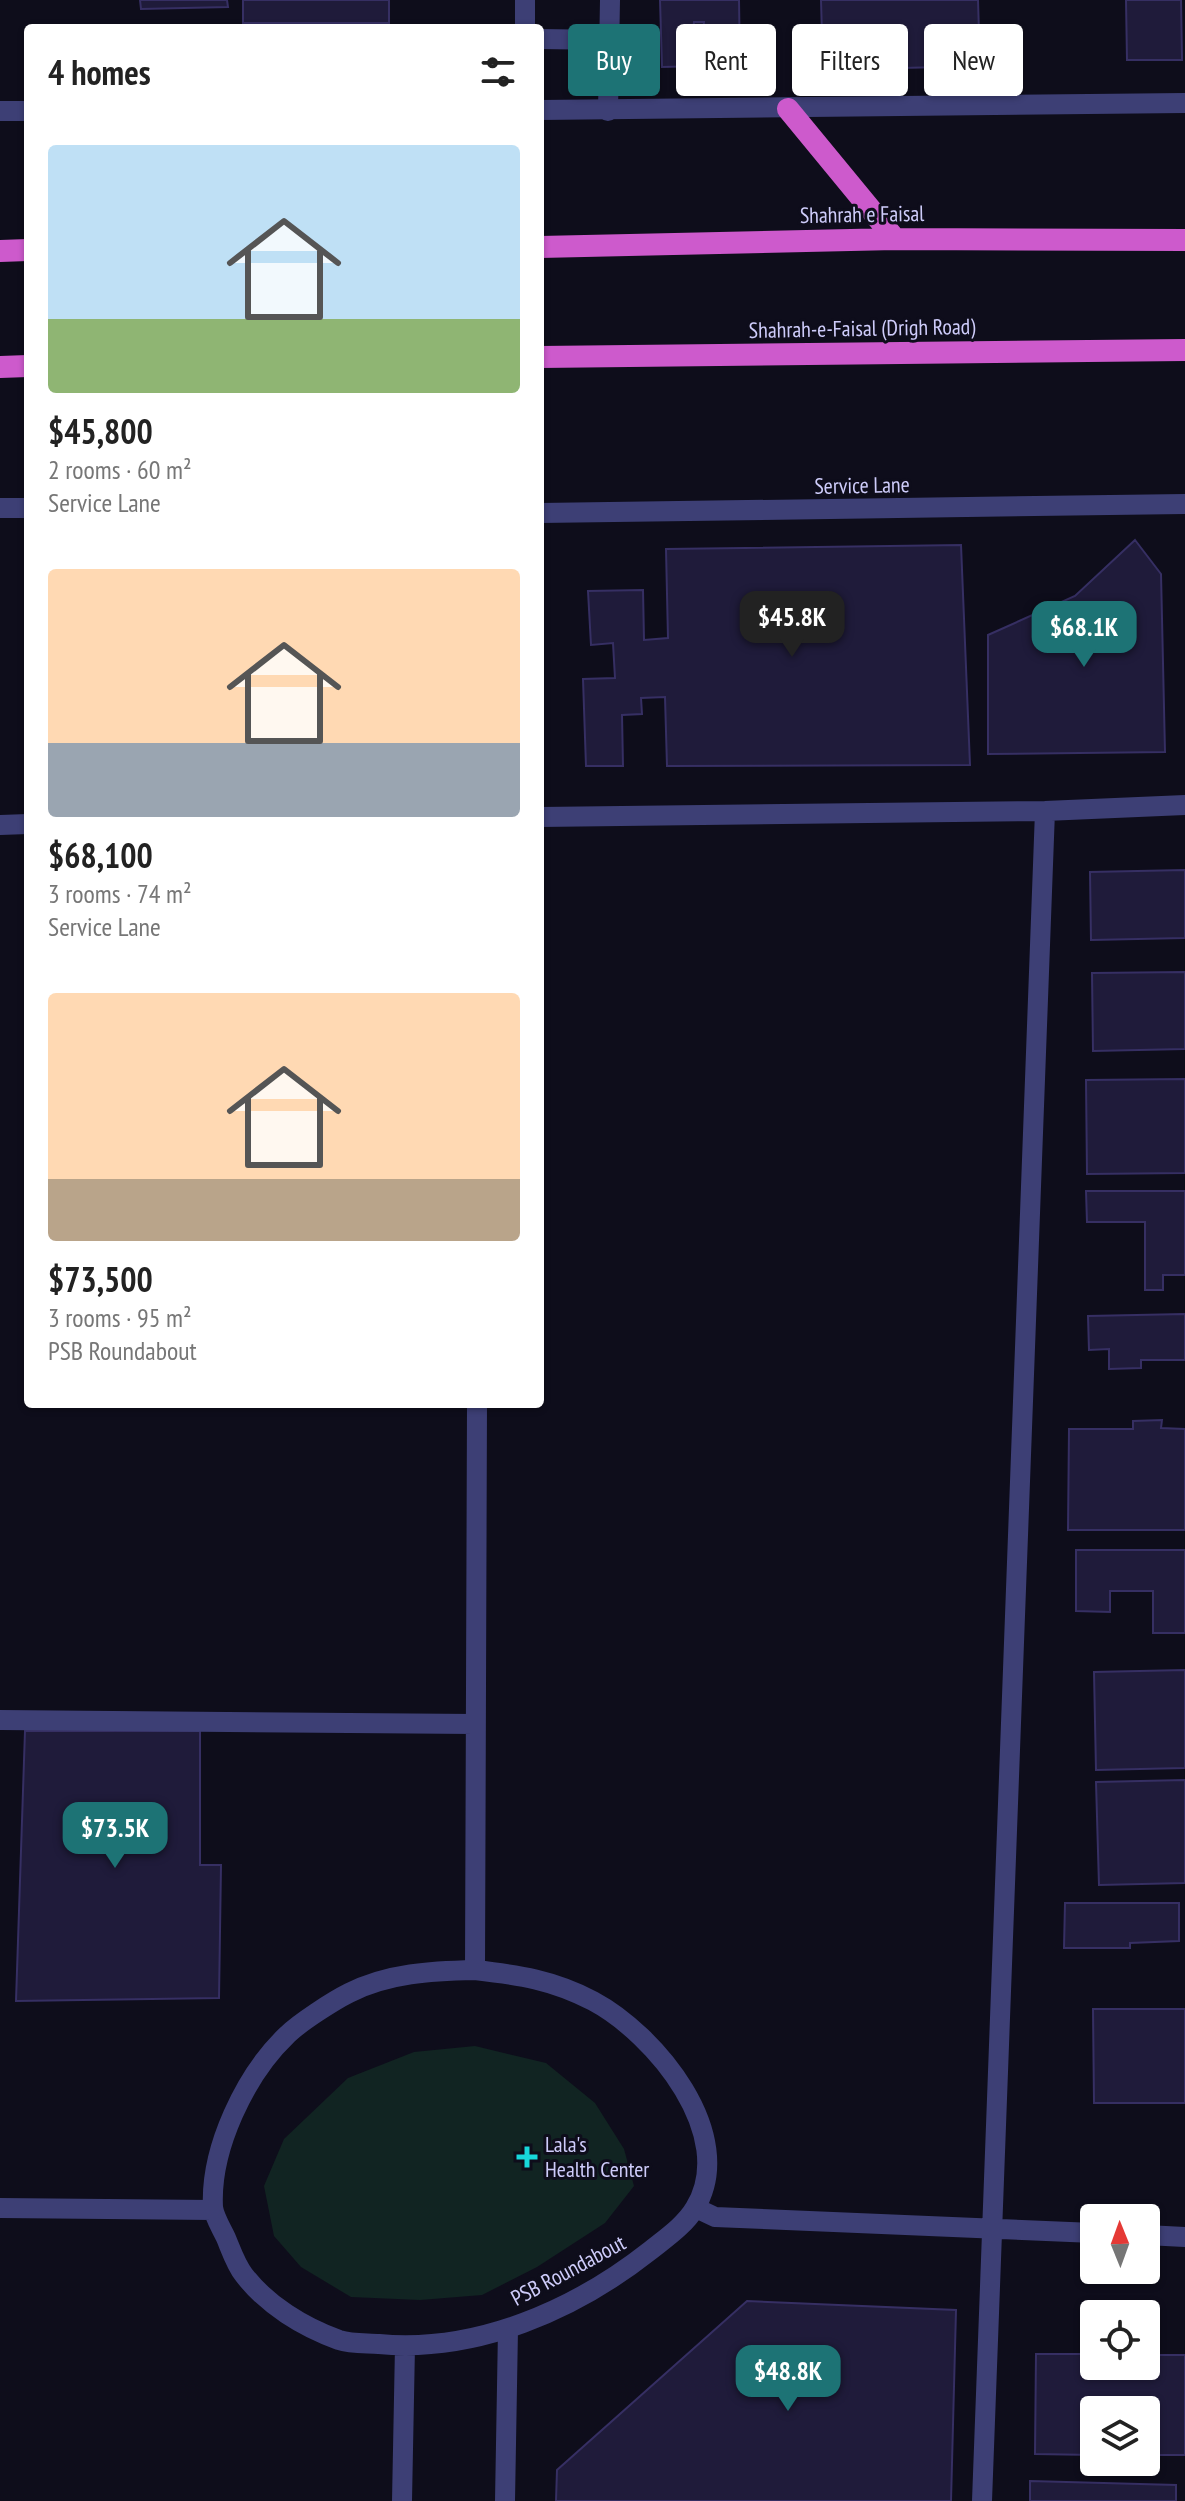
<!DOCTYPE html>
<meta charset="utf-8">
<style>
:root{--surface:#fff;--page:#f2f2f2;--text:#222;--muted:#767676;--accent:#1d7375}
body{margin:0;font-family:"PT Sans Narrow",sans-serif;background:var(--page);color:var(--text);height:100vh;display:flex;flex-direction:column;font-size:30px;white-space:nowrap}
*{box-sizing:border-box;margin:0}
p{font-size:26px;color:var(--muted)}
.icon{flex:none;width:44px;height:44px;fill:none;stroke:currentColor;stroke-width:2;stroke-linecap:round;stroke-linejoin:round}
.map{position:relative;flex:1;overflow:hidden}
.drawer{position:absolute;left:24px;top:24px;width:520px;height:1384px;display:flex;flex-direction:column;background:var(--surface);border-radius:8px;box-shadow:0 2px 6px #0004}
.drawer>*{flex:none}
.top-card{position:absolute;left:568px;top:24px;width:496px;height:72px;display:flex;gap:16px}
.needle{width:52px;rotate:359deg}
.controls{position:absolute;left:1080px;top:2204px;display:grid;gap:16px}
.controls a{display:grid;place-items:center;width:80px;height:80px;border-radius:8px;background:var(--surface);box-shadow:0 2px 6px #0004;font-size:40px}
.price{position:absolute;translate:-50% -68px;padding:0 18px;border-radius:16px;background:var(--accent);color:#fff;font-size:26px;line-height:52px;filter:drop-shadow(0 2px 4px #0008)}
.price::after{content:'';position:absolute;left:50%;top:48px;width:24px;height:18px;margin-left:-12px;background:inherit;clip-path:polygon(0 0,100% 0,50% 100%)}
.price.on{background:#222;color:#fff}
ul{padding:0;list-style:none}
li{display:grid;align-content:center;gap:16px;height:424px;padding:0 24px}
li span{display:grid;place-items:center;height:248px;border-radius:8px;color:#555}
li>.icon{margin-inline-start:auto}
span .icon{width:144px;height:144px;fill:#fffc;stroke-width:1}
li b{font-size:34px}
h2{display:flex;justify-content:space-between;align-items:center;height:96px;padding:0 24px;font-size:34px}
.pill{padding:0 28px;border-radius:8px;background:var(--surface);box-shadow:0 2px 6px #0004;font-size:28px;line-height:72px}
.pill.on{background:var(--accent);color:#fff}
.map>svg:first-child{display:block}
.green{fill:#112422}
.building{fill:#1f1b3a;stroke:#362f63;stroke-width:2}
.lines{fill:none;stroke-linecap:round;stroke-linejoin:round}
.service{stroke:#3d3f75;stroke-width:20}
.minor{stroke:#3d3f75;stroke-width:20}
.trunk{stroke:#cd5acc;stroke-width:22}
.poi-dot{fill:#17d7db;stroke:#0e0d1b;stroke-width:3}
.labels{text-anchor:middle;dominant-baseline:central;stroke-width:6;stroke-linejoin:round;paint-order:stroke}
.street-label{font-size:22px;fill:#ceccfa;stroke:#0e0d1b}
.poi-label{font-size:22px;fill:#ceccfa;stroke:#0e0d1b;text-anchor:start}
</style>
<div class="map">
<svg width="1185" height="2501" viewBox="0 0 1185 2501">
<rect width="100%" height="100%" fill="#0e0d1b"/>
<path class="green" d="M475 2046 546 2063 595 2103 624 2149 634 2186 605 2223 537 2267 482 2295 420 2300 351 2297 301 2267 274 2236 264 2186 284 2139 348 2078 414 2052Z"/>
<path class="building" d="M140 0H227L228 7 141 9Z
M243 0H389V23H243Z
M660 0H739L740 65 662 67Z
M821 0H978L980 66 823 70Z
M1126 0H1181L1182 60H1127Z
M694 22H704L703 32 693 33Z
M1135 540 1161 574 1165 752 988 754V635L1075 596Z
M961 545 970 765 667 766 665 697 641 698 642 714 622 715 623 766H586L583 679 615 678 613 643 591 645 588 591 643 590 644 640 668 638 666 549Z
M1185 870V938L1091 940 1090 872Z
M1185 972V1049L1093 1051 1092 973Z
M1185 1079V1173L1087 1174 1086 1080Z
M1086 1191H1185V1275H1163V1290H1145V1222H1087Z
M1185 1314V1360H1141V1368L1109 1369V1349L1089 1350 1088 1316Z
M1162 1420 1161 1428 1185 1429V1530H1068L1069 1429H1133V1421Z
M1076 1550H1185V1633H1153V1591H1110V1612L1076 1611Z
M1185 1670V1768L1096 1770 1094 1672Z
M25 1731H200V1865H221L219 1998 16 2001Z
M1185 1780V1883L1099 1885 1096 1782Z
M1065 1903H1179V1941L1130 1943V1948H1064Z
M1093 2009H1185V2103H1094Z
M747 2301 956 2310 951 2501H556L557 2470Z
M1036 2354H1094V2366H1146V2355H1185V2455H1146V2410H1094V2455L1035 2454Z
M1030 2481 1176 2485V2501H1030Z"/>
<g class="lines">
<path class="service" d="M540 39 609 40
M608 111 610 0"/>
<path class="minor" d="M525 28V0
M540 110 1185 103
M0 111H28
M0 508H28
M540 513 1185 504
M540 817 1045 811 1185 805
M0 825 28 824
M0 1720 475 1724
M475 1970C519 1975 553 1980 593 2001 655 2034 739 2135 695 2208 685 2225 666 2238 651 2250 575 2310 477 2353 379 2344 367 2343 351 2344 339 2340 303 2327 267 2305 244 2275 236 2265 231 2250 226 2238 222 2229 214 2217 213 2207 210 2149 245 2075 287 2035 299 2023 333 2001 349 1993 388 1973 432 1971 475 1970Z
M475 1970 477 1404
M0 2208 213 2210
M696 2208 715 2217 1094 2233
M1146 2235 1185 2237
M402 2501 405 2346
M505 2501 508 2329
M982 2501 1045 811"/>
<path class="trunk" d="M788 109 895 239
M540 247 895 239 1185 240
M0 251 28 250
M540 357 1185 350
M0 367 28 366"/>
</g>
<path class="poi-dot" d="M523 2145h8v8h8v8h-8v8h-8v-8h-8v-8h8z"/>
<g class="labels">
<g class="street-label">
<text transform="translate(862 214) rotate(-1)">Shahrah e Faisal</text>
<text transform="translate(862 328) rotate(-1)">Shahrah-e-Faisal (Drigh Road)</text>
<text transform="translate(862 485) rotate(-1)">Service Lane</text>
<text transform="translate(568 2270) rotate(-28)">PSB Roundabout</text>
</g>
<g class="poi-label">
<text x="545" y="2144">Lala's<tspan x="545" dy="25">Health Center</tspan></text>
</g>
</g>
</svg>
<div class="controls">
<a><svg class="needle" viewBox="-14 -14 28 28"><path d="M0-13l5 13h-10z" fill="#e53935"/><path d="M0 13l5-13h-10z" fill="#767676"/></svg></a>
<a><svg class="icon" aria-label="locate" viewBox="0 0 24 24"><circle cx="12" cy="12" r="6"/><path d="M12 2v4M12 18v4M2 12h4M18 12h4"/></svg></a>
<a><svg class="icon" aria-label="layers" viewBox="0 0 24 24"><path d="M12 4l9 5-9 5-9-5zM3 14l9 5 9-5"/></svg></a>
</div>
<b class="price on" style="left:792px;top:659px">$45.8K</b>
<b class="price" style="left:1084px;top:669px">$68.1K</b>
<b class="price" style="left:115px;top:1870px">$73.5K</b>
<b class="price" style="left:788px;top:2413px">$48.8K</b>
<div class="top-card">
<a class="pill on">Buy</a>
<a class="pill">Rent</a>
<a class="pill">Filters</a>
<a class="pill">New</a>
</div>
<section class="drawer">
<h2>4 homes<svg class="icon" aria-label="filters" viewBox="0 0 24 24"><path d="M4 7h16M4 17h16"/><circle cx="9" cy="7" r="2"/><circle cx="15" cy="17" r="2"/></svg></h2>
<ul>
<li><span style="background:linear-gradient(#bfe0f5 70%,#8fb573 0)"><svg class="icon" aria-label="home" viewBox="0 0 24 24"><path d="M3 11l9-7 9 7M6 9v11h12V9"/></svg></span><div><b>$45,800</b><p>2 rooms · 60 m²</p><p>Service Lane</p></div></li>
<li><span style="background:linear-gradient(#ffd9b3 70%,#9aa5b1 0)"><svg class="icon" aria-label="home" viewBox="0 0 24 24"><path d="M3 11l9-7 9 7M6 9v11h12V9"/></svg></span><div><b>$68,100</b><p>3 rooms · 74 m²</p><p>Service Lane</p></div></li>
<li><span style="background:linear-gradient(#ffd9b3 75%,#b9a48a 0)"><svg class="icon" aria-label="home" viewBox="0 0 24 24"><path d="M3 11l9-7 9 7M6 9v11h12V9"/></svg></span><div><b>$73,500</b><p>3 rooms · 95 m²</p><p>PSB Roundabout</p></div></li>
</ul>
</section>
</div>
